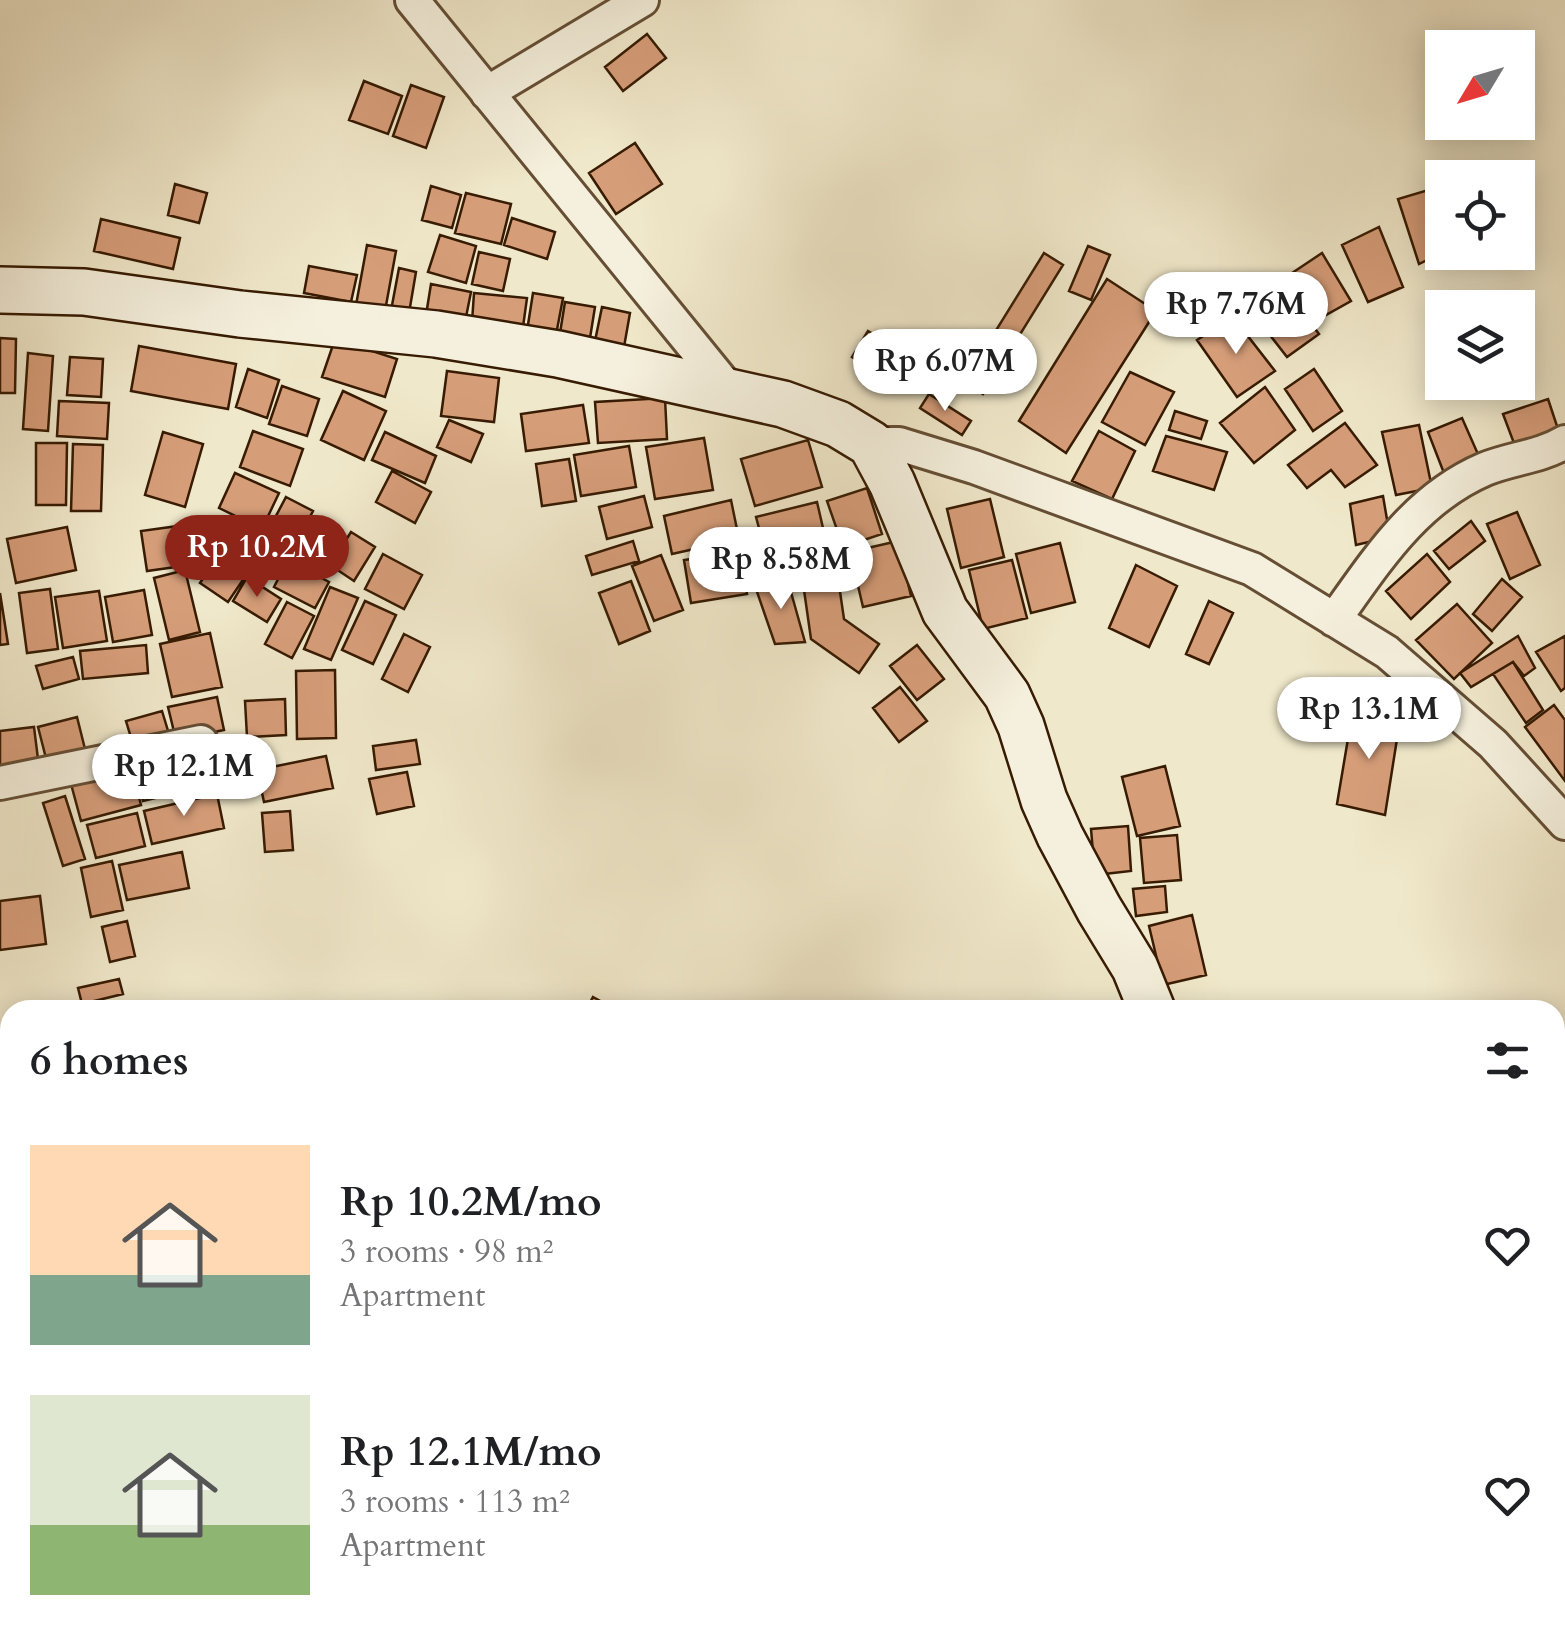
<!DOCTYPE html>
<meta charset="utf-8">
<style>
:root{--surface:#fff;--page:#f6f6f6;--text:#202124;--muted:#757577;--accent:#8f2418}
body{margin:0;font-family:Cardo,serif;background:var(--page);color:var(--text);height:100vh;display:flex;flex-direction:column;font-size:38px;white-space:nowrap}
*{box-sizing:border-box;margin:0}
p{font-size:32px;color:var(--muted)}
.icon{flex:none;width:55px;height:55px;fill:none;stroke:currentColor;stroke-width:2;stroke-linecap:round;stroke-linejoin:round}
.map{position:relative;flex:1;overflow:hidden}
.details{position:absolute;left:0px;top:1000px;width:1565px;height:642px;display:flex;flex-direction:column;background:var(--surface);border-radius:30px 30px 0 0;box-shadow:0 5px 25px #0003}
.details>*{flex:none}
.needle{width:65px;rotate:232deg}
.controls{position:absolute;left:1425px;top:30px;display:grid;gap:20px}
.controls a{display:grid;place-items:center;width:110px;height:110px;border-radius:0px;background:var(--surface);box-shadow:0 5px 25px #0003;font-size:50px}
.price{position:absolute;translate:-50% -85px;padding:0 22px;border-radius:35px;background:#fff;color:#222;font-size:32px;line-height:65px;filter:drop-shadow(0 2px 5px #0008)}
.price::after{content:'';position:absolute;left:50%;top:60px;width:30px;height:22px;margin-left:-15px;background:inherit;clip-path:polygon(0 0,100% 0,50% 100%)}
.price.current{background:var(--accent);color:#fff}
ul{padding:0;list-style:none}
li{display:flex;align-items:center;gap:30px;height:250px;padding:0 30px}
li span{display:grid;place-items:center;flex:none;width:280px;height:200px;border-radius:0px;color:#555}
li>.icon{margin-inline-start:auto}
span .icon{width:120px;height:120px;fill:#fffc;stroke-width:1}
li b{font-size:42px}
h2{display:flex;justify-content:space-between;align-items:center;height:120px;padding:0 30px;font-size:42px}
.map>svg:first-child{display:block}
.building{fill:#d69d79;stroke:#371b02;stroke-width:2.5}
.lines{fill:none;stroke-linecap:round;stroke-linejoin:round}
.street-casing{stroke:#654e34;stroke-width:38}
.secondary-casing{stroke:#371b02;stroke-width:50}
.street{stroke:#f5f0dd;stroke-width:32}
.secondary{stroke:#f5f0dd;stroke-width:45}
</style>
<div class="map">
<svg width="1565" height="1641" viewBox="0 0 1565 1641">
<rect width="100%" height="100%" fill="#f0e8ca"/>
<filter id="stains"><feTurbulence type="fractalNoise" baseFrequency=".002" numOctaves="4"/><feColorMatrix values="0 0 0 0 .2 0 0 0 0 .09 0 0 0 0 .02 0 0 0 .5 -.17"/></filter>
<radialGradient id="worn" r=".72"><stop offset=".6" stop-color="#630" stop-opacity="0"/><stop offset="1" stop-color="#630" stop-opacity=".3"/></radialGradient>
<path class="building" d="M647 34 666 58 623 91 605 67Z
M364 81 402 96 388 134 349 120Z
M411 85 444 97 426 148 393 136Z
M635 143 662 184 616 214 589 173Z
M1519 165 1528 237 1518 238V178H1484L1483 170Z
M175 184 207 193 199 223 168 215Z
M431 186 461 195 452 228 422 220Z
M1435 188 1442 211 1443 252 1419 264 1398 199Z
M466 193 511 204 501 244 455 233Z
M512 218 555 232 547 259 504 245Z
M101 219 180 238 173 269 94 251Z
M1379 227 1403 287 1368 302 1342 245Z
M440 235 476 246 466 283 428 272Z
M367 245 396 251 385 311 356 305Z
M1088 246 1110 255 1091 300 1069 291Z
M479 252 510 259 503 291 472 284Z
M1044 253 1063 265 983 394 964 382Z
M1322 253 1351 301 1317 320 1289 275Z
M309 266 357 275 351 302 304 293Z
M399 268 416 272 408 319 390 316Z
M1276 278 1319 334 1287 357 1245 303Z
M1107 279 1156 311 1066 453 1019 421Z
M431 284 471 292 465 322 426 315Z
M474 293 527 298 523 327 472 322Z
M533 293 563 298 556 335 527 331Z
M565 302 595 307 590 338 560 333Z
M602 307 630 313 624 347 595 341Z
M1233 317 1275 371 1237 397 1197 340Z
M868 331 919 361 903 388 852 357Z
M0 338 16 339 15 393H0Z
M335 339 397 359 385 397 322 377Z
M139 346 236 364 228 409 131 391Z
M28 353 53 356 48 431 23 429Z
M70 357 103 359 101 397 67 395Z
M248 369 279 380 267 418 236 407Z
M1314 369 1342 411 1313 431 1285 389Z
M447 371 499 378 494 422 441 416Z
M1130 372 1174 392 1145 445 1102 422Z
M282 386 319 399 307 436 269 424Z
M1265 387 1295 430 1254 463 1220 423Z
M343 391 386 411 364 460 321 440Z
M929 394 971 421 962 435 920 408Z
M665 398 667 439 598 443 595 402Z
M1548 399 1561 438 1518 454 1503 414Z
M59 401 109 403 107 439 57 436Z
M583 405 589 443 526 451 521 414Z
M1175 411 1207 421 1201 439 1169 430Z
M1462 418 1485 470 1449 486 1428 432Z
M449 420 483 434 471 462 437 447Z
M1345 423 1377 465 1345 487 1331 470 1307 488 1288 465Z
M1419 425 1432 488 1396 495 1382 432Z
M253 431 303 449 290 486 240 467Z
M1099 431 1135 451 1112 499 1072 481Z
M163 432 203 444 185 507 145 495Z
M385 432 436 456 425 483 372 460Z
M1166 436 1227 452 1214 490 1153 471Z
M704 438 713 490 655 499 646 447Z
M808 440 822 487 755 506 741 459Z
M36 443H67L66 505H36Z
M73 444 103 445 101 511H71Z
M629 446 636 487 581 496 574 455Z
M569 459 576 501 542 506 536 464Z
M392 471 431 492 415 523 376 502Z
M235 473 279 493 262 529 219 508Z
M867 488 882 534 843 547 827 501Z
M644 496 652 527 607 539 599 507Z
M1383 496 1390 537 1356 545 1350 504Z
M286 497 313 511 295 545 268 531Z
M990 499 1004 557 961 568 947 509Z
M731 500 739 539 672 554 664 516Z
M817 502 823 528 763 543 756 517Z
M1517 512 1540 565 1510 579 1487 524Z
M312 520 334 531 321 557 299 546Z
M1471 521 1485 541 1449 569 1434 551Z
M178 526 183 566 147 571 141 531Z
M67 527 76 570 16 583 7 539Z
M351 532 375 547 354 581 330 565Z
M231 537 259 556 228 602 200 583Z
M831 540 836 563 775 577 770 554Z
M633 541 639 561 592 575 586 556Z
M898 541 911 596 863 607 850 552Z
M1060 543 1075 602 1031 613 1016 554Z
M741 552 747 594 691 603 684 560Z
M383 554 422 575 404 609 365 589Z
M1427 554 1450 582 1411 619 1386 591Z
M661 555 683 610 654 621 632 566Z
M288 560 329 582 315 608 274 587Z
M1012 560 1027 618 983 629 969 570Z
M1136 565 1177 586 1149 647 1109 628Z
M185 570 200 632 169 640 154 578Z
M247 577 281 599 267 622 233 601Z
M787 578 805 642 775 644 755 586Z
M838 578 844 619 879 644 859 673 811 639 803 583Z
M1502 579 1522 597 1492 631 1473 614Z
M631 581 650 631 619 644 599 593Z
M330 587 358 598 331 660 304 649Z
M50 589 58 649 27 653 19 593Z
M144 590 152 635 113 642 105 597Z
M99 591 107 641 63 648 55 597Z
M0 593 8 644 0 645Z
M365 601 396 615 373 664 342 650Z
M1209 601 1233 613 1209 664 1186 654Z
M287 602 314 616 292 658 265 644Z
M1457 604 1492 643 1454 679 1416 640Z
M210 633 222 687 172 697 160 644Z
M404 634 430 647 408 692 382 679Z
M1518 636 1535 668 1524 676 1513 662 1471 687 1460 673Z
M1565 636V688L1561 691 1536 652Z
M146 645 148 673 83 679 80 651Z
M917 645 944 679 917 700 890 666Z
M73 657 79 679 43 689 36 666Z
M1513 662 1543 710 1526 723 1493 674Z
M335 670 336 738 297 739 296 671Z
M900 687 927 721 899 742 873 708Z
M217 697 224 730 176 740 168 707Z
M285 699 286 735 247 737 245 701Z
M1554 705 1565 720V781L1525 727Z
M1353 709 1400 720 1385 815 1337 804Z
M162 711 172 744 136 754 126 721Z
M77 717 88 761 49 770 38 727Z
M34 727 40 775 0 780V731Z
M416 740 420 764 376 770 373 746Z
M228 751 236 780 194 792 185 763Z
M326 756 333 788 264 802 257 770Z
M180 758 188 790 143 801 135 768Z
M1165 766 1180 826 1137 836 1122 777Z
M131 768 141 805 81 821 71 784Z
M407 772 414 806 377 814 369 779Z
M217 794 224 828 152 844 144 811Z
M65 796 85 859 63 866 43 803Z
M290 811 293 850 265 852 262 813Z
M137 813 145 846 96 858 87 825Z
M1128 826 1131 871 1095 875 1091 829Z
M1177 835 1181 880 1144 883 1140 838Z
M182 852 189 888 127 900 119 865Z
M112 861 123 910 91 917 81 868Z
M1165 886 1167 912 1136 916 1133 889Z
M40 896 46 944 0 950V901Z
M1192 915 1206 975 1163 985 1149 926Z
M127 921 135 956 110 962 102 927Z
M119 979 123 994 82 1004 78 988Z
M593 997 617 1010H586Z
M360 1632H373L376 1641H339Z
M386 1632H420L425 1641H392Z
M423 1632H454L439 1641H428Z
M483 1632H529L512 1641H487Z
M1290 1632H1334L1349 1641H1285Z"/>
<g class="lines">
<g class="street-casing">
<path id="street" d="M412 0 730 391
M487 93 642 0
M871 444H899L974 467 1252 569 1387 652 1493 744 1565 823
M1334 620C1377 560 1415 499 1485 469 1512 458 1540 457 1565 442
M0 783 201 742
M1214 1641 1226 1632"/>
</g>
<g class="secondary-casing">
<path id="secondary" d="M0 290 84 292 240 314 436 334 558 354 783 404 838 424 871 444 892 483 945 611 1007 695 1021 726 1044 800 1060 836 1099 909 1135 968 1152 1010
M1479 1632 1487 1641"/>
</g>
<use href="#street" class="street"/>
<use href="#secondary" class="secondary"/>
</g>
<rect width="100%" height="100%" filter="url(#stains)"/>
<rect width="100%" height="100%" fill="url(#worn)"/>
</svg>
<div class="controls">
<a><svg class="needle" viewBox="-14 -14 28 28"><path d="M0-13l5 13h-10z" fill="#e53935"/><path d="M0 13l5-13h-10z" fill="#757577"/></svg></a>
<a><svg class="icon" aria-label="locate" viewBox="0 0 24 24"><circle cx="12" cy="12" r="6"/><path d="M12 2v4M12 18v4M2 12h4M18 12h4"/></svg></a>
<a><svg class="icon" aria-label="layers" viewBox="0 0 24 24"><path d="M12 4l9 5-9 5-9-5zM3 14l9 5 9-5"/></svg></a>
</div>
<b class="price" style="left:1236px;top:357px">Rp 7.76M</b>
<b class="price" style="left:945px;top:414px">Rp 6.07M</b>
<b class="price current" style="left:257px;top:600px">Rp 10.2M</b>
<b class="price" style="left:781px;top:612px">Rp 8.58M</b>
<b class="price" style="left:1369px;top:762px">Rp 13.1M</b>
<b class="price" style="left:184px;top:819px">Rp 12.1M</b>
<section class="details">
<h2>6 homes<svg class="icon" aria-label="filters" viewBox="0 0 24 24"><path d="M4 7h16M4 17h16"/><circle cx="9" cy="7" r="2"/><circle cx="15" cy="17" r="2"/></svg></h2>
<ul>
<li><span style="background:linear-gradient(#ffd9b3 65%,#7fa58c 0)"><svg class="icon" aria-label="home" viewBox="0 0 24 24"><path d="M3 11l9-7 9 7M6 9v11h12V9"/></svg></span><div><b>Rp 10.2M/mo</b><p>3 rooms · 98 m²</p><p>Apartment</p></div><svg class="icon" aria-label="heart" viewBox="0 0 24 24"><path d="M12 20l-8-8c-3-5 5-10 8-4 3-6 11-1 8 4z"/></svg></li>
<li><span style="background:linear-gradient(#dfe7d0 65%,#8fb573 0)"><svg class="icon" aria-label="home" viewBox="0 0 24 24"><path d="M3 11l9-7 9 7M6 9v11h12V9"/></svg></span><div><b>Rp 12.1M/mo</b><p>3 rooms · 113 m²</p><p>Apartment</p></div><svg class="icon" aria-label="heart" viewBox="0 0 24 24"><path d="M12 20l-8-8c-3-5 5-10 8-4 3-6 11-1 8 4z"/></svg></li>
</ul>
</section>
</div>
